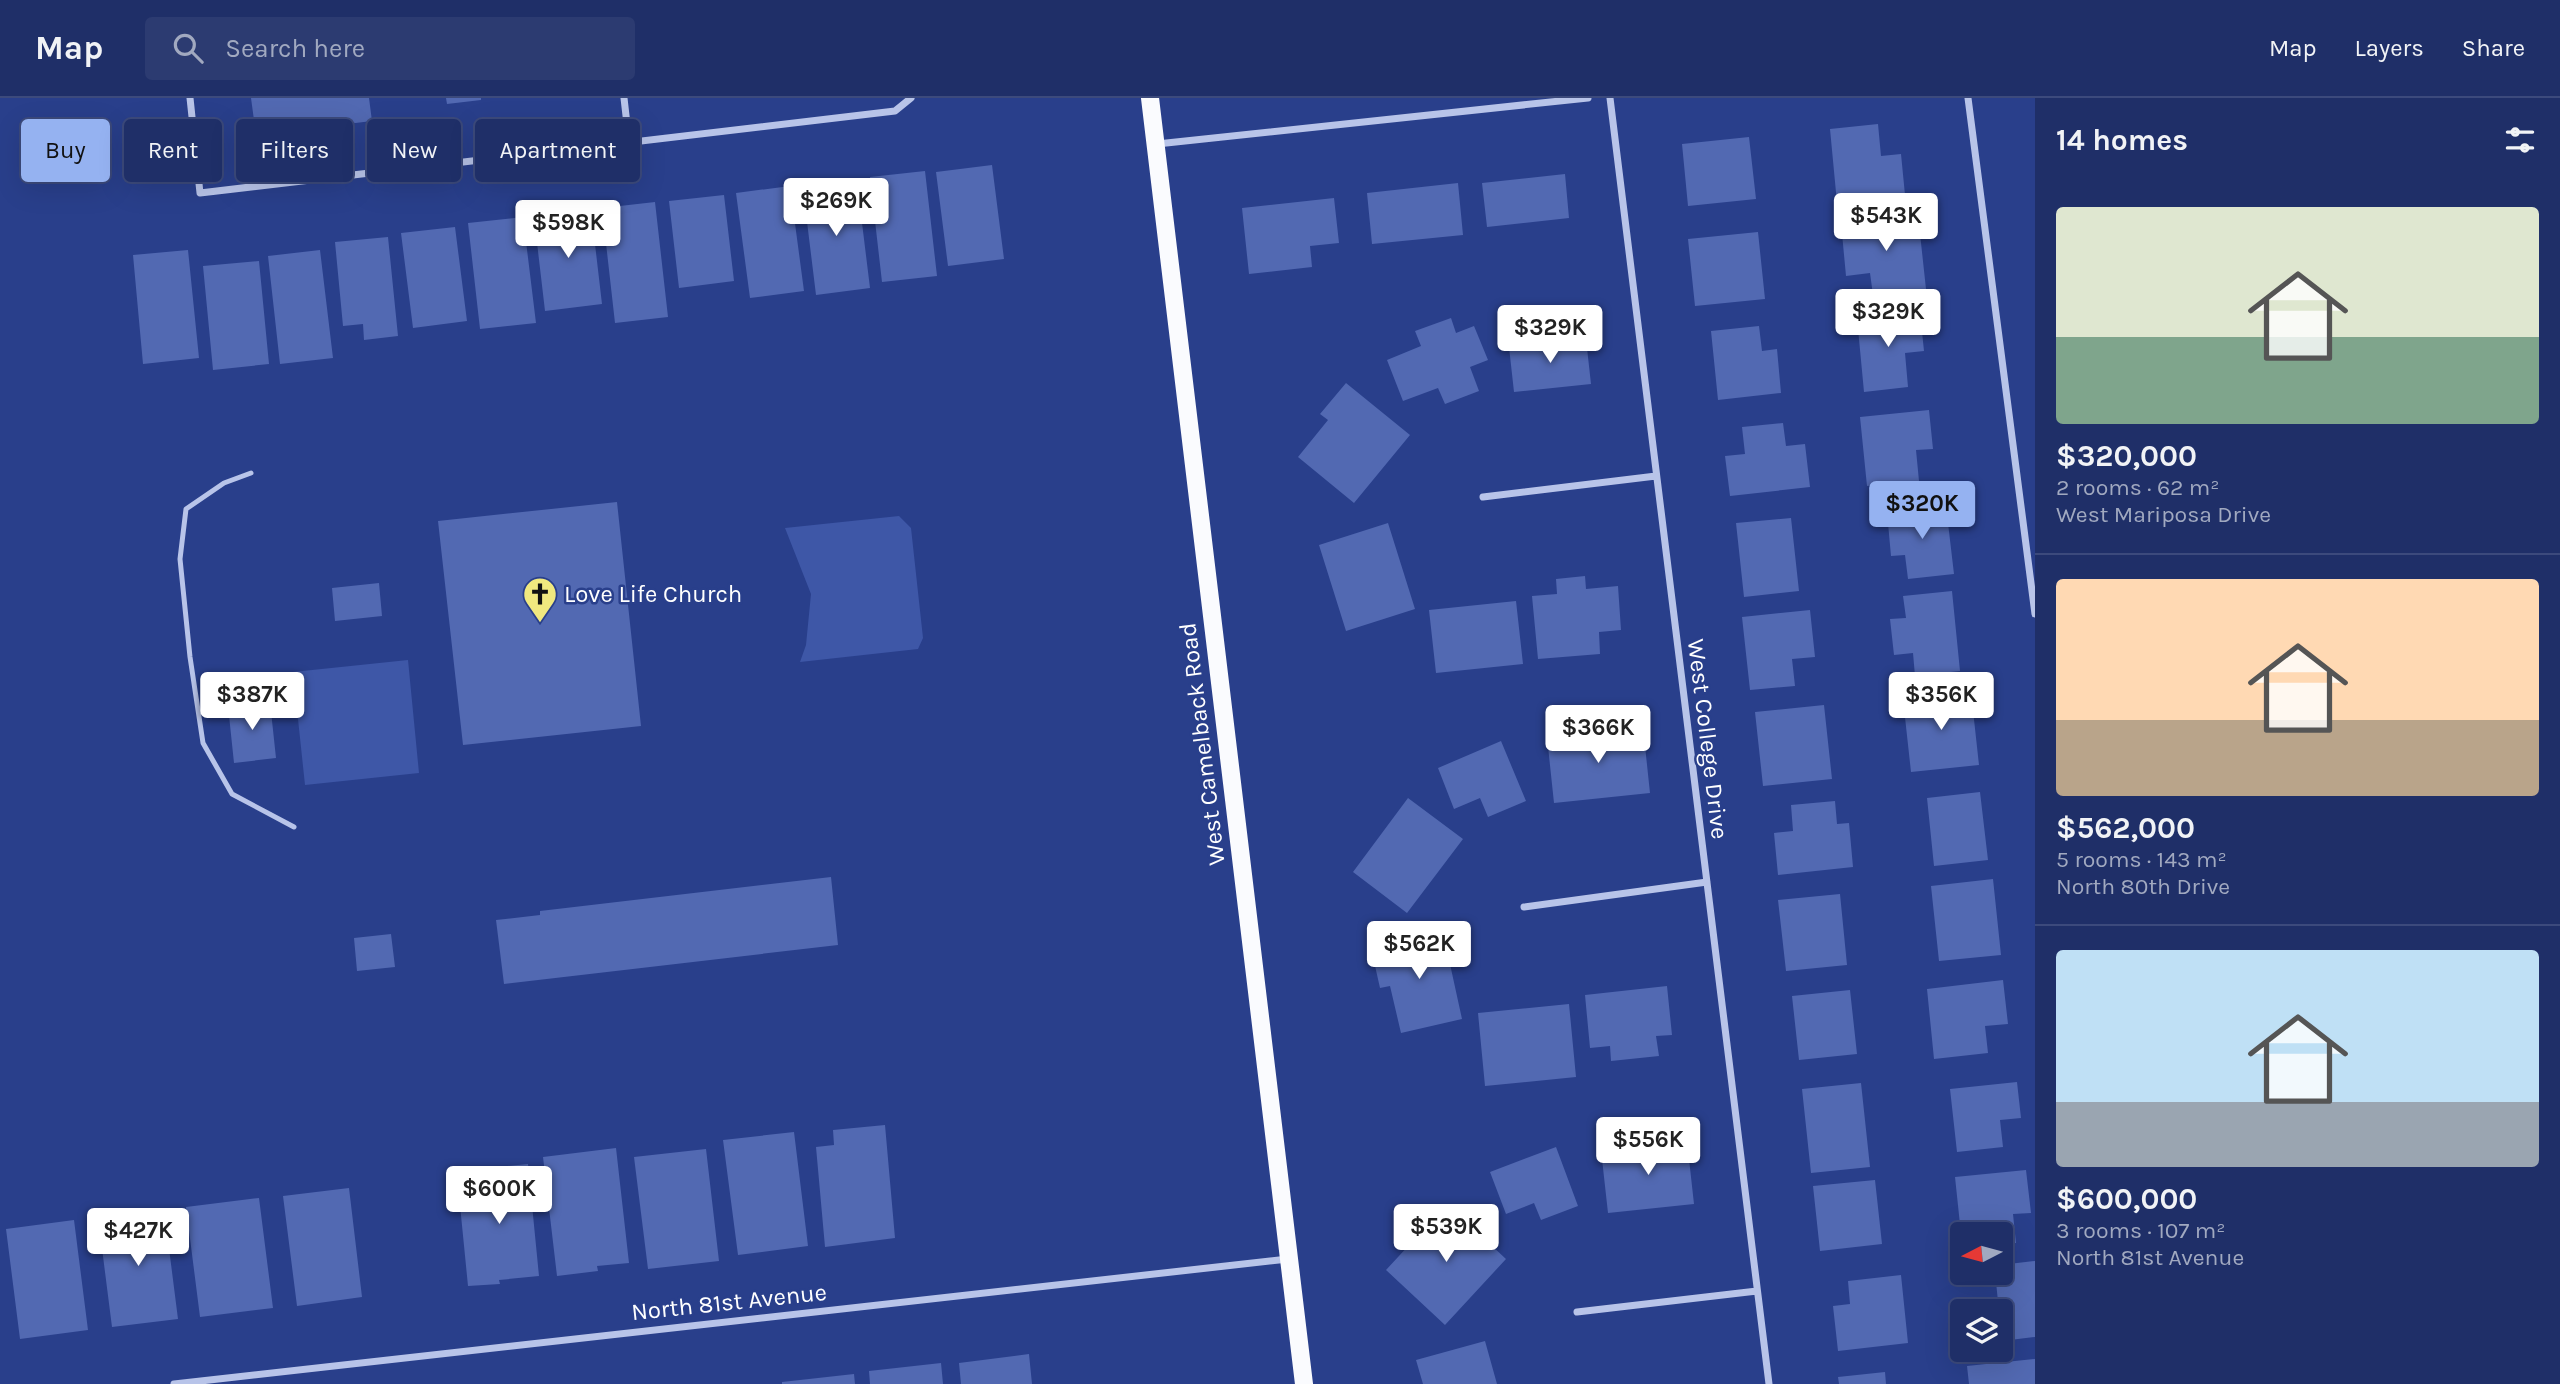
<!DOCTYPE html>
<meta charset="utf-8">
<style>
:root{--surface:#1f2f68;--page:#2c3b71;--text:#f1f3f6;--muted:#a1a9c0;--line:#3c4a7c;--accent:#95b2f1}
body{margin:0;font-family:Karla,sans-serif;background:var(--page);color:var(--text);height:100vh;display:flex;flex-direction:column;font-size:26px;white-space:nowrap}
*{box-sizing:border-box;margin:0}
p{font-size:23px;color:var(--muted)}
.icon{flex:none;width:38px;height:38px;fill:none;stroke:currentColor;stroke-width:2;stroke-linecap:round;stroke-linejoin:round}
.map{position:relative;flex:1;overflow:hidden}
.drawer{display:flex;flex-direction:column;background:var(--surface);width:525px}
.drawer>*{flex:none}
.banner{position:absolute;left:21px;top:21px;width:665px;height:63px;display:flex;gap:14px}
.needle{width:46px;rotate:264deg}
.tools{position:absolute;left:1950px;top:1124px;display:grid;gap:14px}
.tools a{display:grid;place-items:center;width:63px;height:63px;border-radius:7px;background:var(--surface);box-shadow:0 7px 28px #0002,0 0 0 2px var(--line);font-size:35px}
.price{position:absolute;translate:-50% -60px;padding:0 16px;border-radius:7px;background:#fff;color:#222;font-size:23px;line-height:46px;filter:drop-shadow(0 2px 4px #0008)}
.price::after{content:'';position:absolute;left:50%;top:42px;width:21px;height:16px;margin-left:-10px;background:inherit;clip-path:polygon(0 0,100% 0,50% 100%)}
.price.current{background:var(--accent);color:#111}
ul{padding:0;list-style:none}
li{display:grid;align-content:center;gap:14px;height:371px;padding:0 21px}
li+li{border-top:2px solid var(--line)}
li span{display:grid;place-items:center;height:217px;border-radius:7px;color:#555}
li>.icon{margin-inline-start:auto}
span .icon{width:126px;height:126px;fill:#fffc;stroke-width:1}
li b{font-size:30px}
h2{display:flex;justify-content:space-between;align-items:center;height:84px;padding:0 21px;font-size:30px}
.tag{padding:0 24px;border-radius:7px;background:var(--surface);box-shadow:0 7px 28px #0002,0 0 0 2px var(--line);font-size:24px;line-height:63px}
.tag.current{background:var(--accent);color:#111}
header{display:flex;align-items:center;gap:42px;box-sizing:border-box;height:98px;padding:0 35px;background:var(--surface);border-bottom:2px solid var(--line)}
header strong{font-size:33px}
nav{display:flex;gap:38px;margin-inline-start:auto;font-size:24px}
.search{width:490px;height:63px;background:var(--page);display:flex;align-items:center;gap:18px;box-sizing:border-box;padding:0 24px;border-radius:7px;color:var(--muted);font-size:26px}
main{display:flex;flex:1;min-height:0}
.map>svg:first-child{display:block}
.green{fill:#3e57a7}
.building{fill:#5269b2}
.lines{fill:none;stroke-linecap:round;stroke-linejoin:round}
.service{stroke:#b8c4e9;stroke-width:5}
.minor{stroke:#b8c4e9;stroke-width:7}
.primary{stroke:#fafbfe;stroke-width:18}
.labels{text-anchor:middle;dominant-baseline:central;stroke-width:5;stroke-linejoin:round;paint-order:stroke}
.poi-label{font-size:24px;fill:#fff;stroke:#293f8b;text-anchor:start}
.street-label{font-size:24px;fill:#fff;stroke:#293f8b}
</style>
<header>
<strong>Map</strong>
<div class="search"><svg class="icon" aria-label="search" viewBox="0 0 24 24"><circle cx="10" cy="10" r="6"/><path d="M15 15l6 6"/></svg>Search here</div>
<nav><a>Map</a><a>Layers</a><a>Share</a></nav>
</header>
<main>
<div class="map">
<svg width="2035" height="1286" viewBox="0 0 2035 1286">
<rect width="100%" height="100%" fill="#293f8b"/>
<path class="green" d="M899 418 911 430 923 540 918 551 800 564 806 547 811 496 785 430Z
M408 562 419 675 305 687 293 574Z"/>
<path class="building" d="M251 0H369L372 23 256 37Z
M446 0H481V2L447 6Z
M1878 26 1881 58 1901 56 1905 97 1837 105 1830 31Z
M1749 39 1756 101 1688 108 1682 46Z
M992 67 1004 161 948 168 936 74Z
M925 73 937 178 882 184 870 79Z
M1565 76 1569 120 1487 129 1482 85Z
M857 84 870 190 816 197 803 91Z
M1458 85 1463 137 1372 146 1367 95Z
M790 88 804 193 750 200 736 95Z
M724 97 734 183 679 190 669 103Z
M1334 100 1339 145 1310 148 1312 169 1249 176 1242 110Z
M655 104 668 219 615 225 602 110Z
M591 112 602 206 545 213 534 119Z
M1918 117 1926 191 1873 197 1870 175 1846 178 1841 125Z
M523 119 536 225 480 231 468 125Z
M455 129 467 223 413 230 401 135Z
M1758 134 1765 201 1695 208 1688 141Z
M388 139 398 238 364 242 363 226 343 228 335 144Z
M188 152 199 260 143 266 133 157Z
M320 152 333 260 280 266 268 158Z
M259 163 269 266 213 272 203 168Z
M1920 214 1924 253 1905 255 1908 289 1864 294 1857 220Z
M1451 220 1456 235 1474 228 1488 262 1470 269 1479 293 1445 306 1438 290 1403 303 1387 262 1421 248 1415 233Z
M1759 228 1762 253 1777 251 1781 295 1718 302 1711 233Z
M1586 241 1591 286 1514 294 1509 249Z
M1346 285 1410 337 1354 405 1298 359 1328 322 1320 316Z
M1929 312 1933 351 1916 352 1919 383 1867 388 1860 319Z
M1783 325 1786 348 1805 346 1810 389 1730 398 1725 358 1745 356 1742 329Z
M617 404 641 628 463 647 438 423Z
M1946 408 1954 476 1908 481 1905 457 1891 458 1887 414Z
M1791 420 1799 493 1744 499 1736 425Z
M1388 425 1415 511 1346 533 1319 447Z
M1585 478 1586 491 1618 488 1621 532 1599 534 1600 556 1538 561 1532 498 1557 496 1556 481Z
M379 485 382 518 335 523 332 490Z
M1952 493 1960 573 1915 578 1913 555 1894 557 1890 521 1906 520 1903 498Z
M1516 503 1523 566 1436 575 1429 512Z
M1810 512 1815 559 1792 561 1795 588 1750 592 1742 519Z
M1971 594 1979 667 1911 674 1903 601Z
M270 604 276 660 234 665 228 608Z
M1824 607 1832 681 1763 688 1755 614Z
M1643 629 1650 695 1554 705 1547 639Z
M1501 643 1526 703 1488 719 1480 700 1454 711 1438 670Z
M1980 694 1988 762 1934 768 1927 700Z
M1408 700 1463 741 1407 815 1353 774Z
M1835 703 1837 726 1849 725 1853 769 1778 777 1774 735 1793 733 1791 707Z
M831 779 838 847 504 886 496 822 540 817V813Z
M1993 781 2001 857 1939 863 1931 788Z
M1840 796 1847 867 1786 873 1778 802Z
M1443 834 1462 921 1401 935 1390 888 1380 890 1371 850Z
M391 836 395 869 357 873 354 840Z
M2003 882 2008 926 1985 928 1988 955 1934 961 1927 891Z
M1667 888 1672 937 1656 938 1659 958 1611 963 1610 948 1590 950 1585 897Z
M1850 892 1857 956 1799 962 1792 898Z
M1569 906 1576 979 1485 988 1478 915Z
M2017 984 2021 1020 2000 1022 2003 1049 1957 1054 1950 991Z
M1861 985 1870 1069 1811 1075 1802 991Z
M885 1027 895 1140 825 1149 816 1049 834 1047 833 1032Z
M794 1034 808 1148 738 1157 723 1042Z
M1687 1043 1694 1106 1608 1115 1601 1052Z
M1556 1049 1578 1108 1541 1122 1534 1105 1506 1116 1490 1074Z
M616 1050 629 1165 597 1168 598 1173 557 1178 543 1059Z
M706 1051 719 1163 648 1171 634 1059Z
M528 1066 539 1178 499 1182 500 1186 468 1188 458 1087 478 1086 476 1071Z
M2026 1072 2031 1115 2013 1116 2016 1145 2000 1146V1136H1961L1955 1079Z
M1875 1082 1882 1146 1820 1153 1813 1088Z
M349 1090 362 1199 297 1208 283 1098Z
M259 1100 273 1210 200 1219 186 1109Z
M1447 1106 1506 1161 1445 1227 1386 1172Z
M164 1111 178 1221 112 1229 98 1119Z
M74 1122 88 1232 20 1241 6 1131Z
M2035 1163V1239L2002 1243 1995 1174H2000V1167Z
M1901 1177 1908 1245 1838 1253 1833 1208 1850 1206 1848 1183Z
M1485 1243 1497 1286H1423L1416 1262Z
M1029 1256 1032 1286H961L959 1265Z
M2035 1261V1286H1969L1967 1268Z
M941 1265 943 1286H870L869 1273Z
M1885 1274 1886 1286H1839L1838 1279Z
M854 1276 855 1286H782V1284Z"/>
<g class="lines">
<path class="service" d="M251 375 224 385 186 411 180 461 190 559 203 645 232 696 294 729"/>
<path class="minor" d="M190 0 200 95 895 13 911 0
M624 0 629 44
M1610 0 1769 1286
M1968 0 2035 516
M1157 46 1588 0
M1483 399 1656 378
M1524 809 1707 784
M1577 1214 1757 1193
M174 1286 1288 1161"/>
<path class="primary" d="M1150 0 1304 1286"/>
</g>
<defs>
<g id="church-pin" transform="scale(1.75)"><path d="M0 17L-7.5 6A9.5 9.5 0 1 1 7.5 6Z" fill="#f0e87f" stroke="#293f8b"/><path d="M-1.2-6h2.4v3.5h3.3v2.4h-3.3V6h-2.4V-.1h-3.3v-2.4h3.3Z" fill="#111"/></g>
</defs>
<g fill-rule="evenodd">
<use href="#church-pin" x="540" y="496"/>
</g>
<g class="labels">
<g class="poi-label">
<text x="564" y="496">Love Life Church</text>
</g>
<g class="street-label">
<text transform="translate(1708 641) rotate(83)">West College Drive</text>
<text transform="translate(1202 646) rotate(-97)">West Camelback Road</text>
<text transform="translate(729 1204) rotate(-6)">North 81st Avenue</text>
</g>
</g>
</svg>
<div class="tools">
<a><svg class="needle" viewBox="-14 -14 28 28"><path d="M0-13l5 13h-10z" fill="#e53935"/><path d="M0 13l5-13h-10z" fill="#a1a9c0"/></svg></a>
<a><svg class="icon" aria-label="layers" viewBox="0 0 24 24"><path d="M12 4l9 5-9 5-9-5zM3 14l9 5 9-5"/></svg></a>
</div>
<b class="price" style="left:836px;top:140px">$269K</b>
<b class="price" style="left:1886px;top:155px">$543K</b>
<b class="price" style="left:568px;top:162px">$598K</b>
<b class="price" style="left:1888px;top:251px">$329K</b>
<b class="price" style="left:1550px;top:267px">$329K</b>
<b class="price current" style="left:1922px;top:443px">$320K</b>
<b class="price" style="left:252px;top:634px">$387K</b>
<b class="price" style="left:1941px;top:634px">$356K</b>
<b class="price" style="left:1598px;top:667px">$366K</b>
<b class="price" style="left:1419px;top:883px">$562K</b>
<b class="price" style="left:1648px;top:1079px">$556K</b>
<b class="price" style="left:499px;top:1128px">$600K</b>
<b class="price" style="left:1446px;top:1166px">$539K</b>
<b class="price" style="left:138px;top:1170px">$427K</b>
<div class="banner">
<a class="tag current">Buy</a>
<a class="tag">Rent</a>
<a class="tag">Filters</a>
<a class="tag">New</a>
<a class="tag">Apartment</a>
</div>
</div>
<section class="drawer">
<h2>14 homes<svg class="icon" aria-label="filters" viewBox="0 0 24 24"><path d="M4 7h16M4 17h16"/><circle cx="9" cy="7" r="2"/><circle cx="15" cy="17" r="2"/></svg></h2>
<ul>
<li><span style="background:linear-gradient(#dfe7d0 60%,#7fa58c 0)"><svg class="icon" aria-label="home" viewBox="0 0 24 24"><path d="M3 11l9-7 9 7M6 9v11h12V9"/></svg></span><div><b>$320,000</b><p>2 rooms · 62 m²</p><p>West Mariposa Drive</p></div></li>
<li><span style="background:linear-gradient(#ffd9b3 65%,#b9a48a 0)"><svg class="icon" aria-label="home" viewBox="0 0 24 24"><path d="M3 11l9-7 9 7M6 9v11h12V9"/></svg></span><div><b>$562,000</b><p>5 rooms · 143 m²</p><p>North 80th Drive</p></div></li>
<li><span style="background:linear-gradient(#bfe0f5 70%,#9aa5b1 0)"><svg class="icon" aria-label="home" viewBox="0 0 24 24"><path d="M3 11l9-7 9 7M6 9v11h12V9"/></svg></span><div><b>$600,000</b><p>3 rooms · 107 m²</p><p>North 81st Avenue</p></div></li>
</ul>
</section>
</main>
